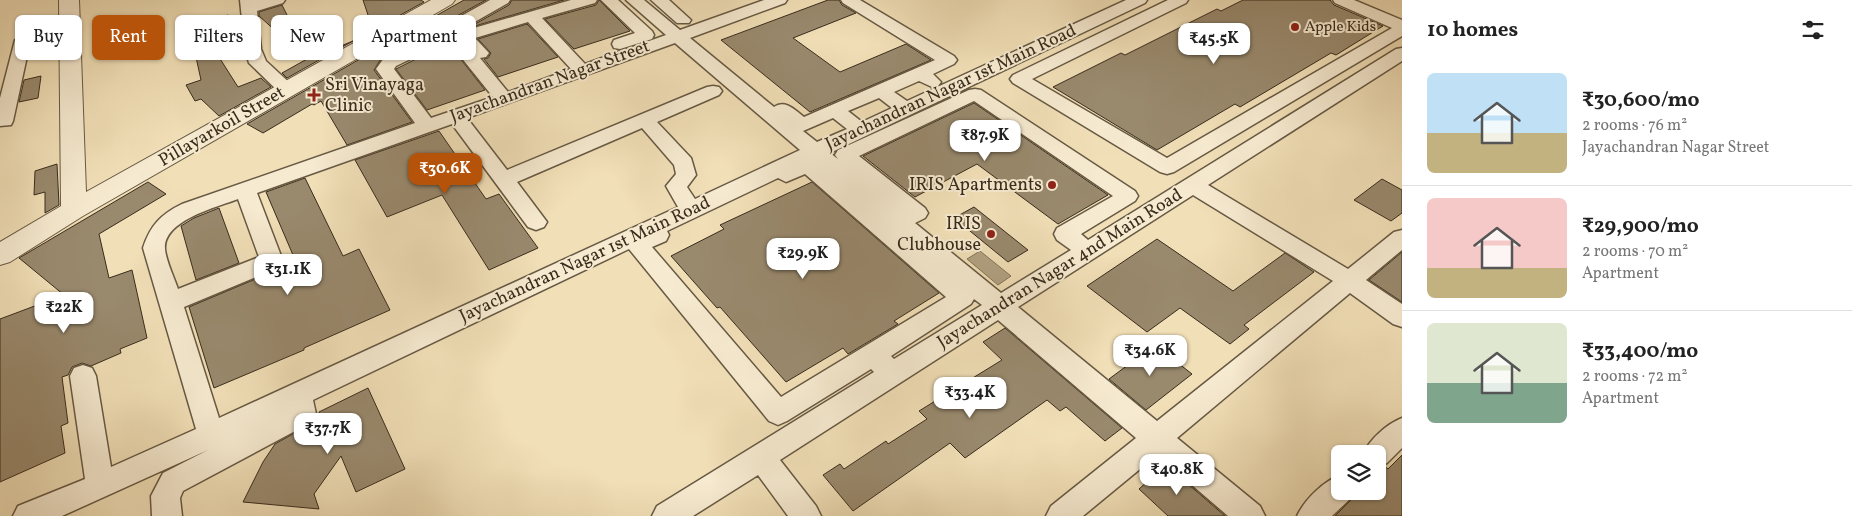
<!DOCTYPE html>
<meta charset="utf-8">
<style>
:root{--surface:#fff;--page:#f2f2f2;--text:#222;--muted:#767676;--line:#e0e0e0;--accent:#b45309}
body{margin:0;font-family:Vollkorn,serif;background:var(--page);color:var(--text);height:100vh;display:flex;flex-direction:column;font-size:19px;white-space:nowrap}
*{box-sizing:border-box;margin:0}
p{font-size:16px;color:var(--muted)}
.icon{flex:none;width:28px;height:28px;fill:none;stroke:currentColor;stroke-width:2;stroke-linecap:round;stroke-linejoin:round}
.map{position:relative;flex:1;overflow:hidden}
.sheet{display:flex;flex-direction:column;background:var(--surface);width:450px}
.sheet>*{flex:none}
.hud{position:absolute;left:15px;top:15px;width:475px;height:45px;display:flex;gap:10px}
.fabs{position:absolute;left:1331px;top:445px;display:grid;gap:10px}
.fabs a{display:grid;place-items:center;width:55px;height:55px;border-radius:8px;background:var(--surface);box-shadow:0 1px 4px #0004;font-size:25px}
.price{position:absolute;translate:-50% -42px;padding:0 11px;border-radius:10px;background:#fff;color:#222;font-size:16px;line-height:32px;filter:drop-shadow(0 1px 2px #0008)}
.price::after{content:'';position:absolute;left:50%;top:30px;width:15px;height:11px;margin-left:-8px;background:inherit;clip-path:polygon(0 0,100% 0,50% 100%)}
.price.active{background:var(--accent);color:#fff}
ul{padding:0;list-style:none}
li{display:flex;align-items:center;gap:15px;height:125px;padding:0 25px}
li+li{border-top:1px solid var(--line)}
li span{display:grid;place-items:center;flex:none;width:140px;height:100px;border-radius:8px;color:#555}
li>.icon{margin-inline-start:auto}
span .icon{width:60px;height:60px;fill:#fffc;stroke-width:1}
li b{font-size:21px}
h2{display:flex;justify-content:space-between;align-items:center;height:60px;padding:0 25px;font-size:21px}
.tag{padding:0 18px;border-radius:8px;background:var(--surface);box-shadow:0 1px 4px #0004;font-size:18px;line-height:45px}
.tag.active{background:var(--accent);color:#fff}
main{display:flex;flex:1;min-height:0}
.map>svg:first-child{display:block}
.water{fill:#b2a282;stroke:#827359}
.building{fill:#99896d;stroke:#392c1c}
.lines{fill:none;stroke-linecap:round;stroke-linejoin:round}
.minor-casing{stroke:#675943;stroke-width:3}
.tertiary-casing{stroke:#675943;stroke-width:2}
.minor{fill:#f6ead0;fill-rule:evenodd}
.tertiary{fill:#f6ead0;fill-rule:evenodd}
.poi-dot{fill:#8f2418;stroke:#f6ead0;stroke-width:2}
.labels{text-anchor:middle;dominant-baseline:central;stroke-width:4;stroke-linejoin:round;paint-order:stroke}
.far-poi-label{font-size:15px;fill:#392c1c;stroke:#f6ead0;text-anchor:start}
.street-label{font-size:18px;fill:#392c1c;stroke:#f6ead0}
.poi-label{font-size:18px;fill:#392c1c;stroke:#f6ead0;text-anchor:end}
</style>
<main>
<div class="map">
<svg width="1402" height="516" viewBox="0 0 1402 516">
<rect width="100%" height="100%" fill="#f1dfb7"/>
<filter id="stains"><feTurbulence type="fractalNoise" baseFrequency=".004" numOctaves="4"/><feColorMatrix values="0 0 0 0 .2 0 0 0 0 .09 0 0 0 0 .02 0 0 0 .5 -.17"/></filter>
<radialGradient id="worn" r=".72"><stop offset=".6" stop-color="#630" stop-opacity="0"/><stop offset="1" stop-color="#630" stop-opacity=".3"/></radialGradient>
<path class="water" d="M980 251 1011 276 998 285 967 259Z"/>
<path class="building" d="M363 0H421L424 2 373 30Z
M464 0H486L446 22 443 26 444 29 433 34 416 27Z
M512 0H564L468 28 509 5Z
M599 0 630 31 574 49 545 19 596 5Z
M828 0H839L842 5 856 13 793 38 840 72 906 44 931 60 810 112 721 40Z
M1243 0H1330L1334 5 1383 26 1336 55 1331 53 1240 107 1235 104 1157 150 1053 87 1121 53 1125 55 1217 9 1221 11Z
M282 5 309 59 353 41 287 78 282 73 307 59 259 16V12Z
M228 15 229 17 236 16 241 32 242 34 236 35 238 48 217 54 238 87 261 78 271 87 219 116 201 99 195 101 186 85 201 80 194 48 200 46 197 31 209 28 207 21Z
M527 24 558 57 498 77 484 59 488 58 491 53 478 39Z
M448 43 485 90 427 110 396 69Z
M379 48 388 54 382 57 374 70 412 122 347 145 321 101 314 105 312 104 263 133 247 124Z
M41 76 38 98 19 102 24 80Z
M974 103 1108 195 1058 224 977 164 915 197 863 156Z
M439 131 486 199 499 194 538 248 489 270 442 195 387 217 355 160Z
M57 164 59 205 45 213V192L34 195 35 171Z
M305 178 343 256 359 249 390 310 304 348V350L214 388 189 307 296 262 266 192Z
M1382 179 1402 190V213L1391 221 1354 200Z
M148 182 166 194 99 234 109 278 132 270 147 338 120 349 121 353 91 366 82 363 72 367 68 375 62 377 68 423 61 426 65 453 0 482V319L64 295 19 258Z
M812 182 939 293 894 321 898 324 848 354 843 348 786 382 720 307 717 308 671 256 724 229 720 225Z
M974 207 1028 250 1008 262 954 218Z
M219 208 239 263 196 280 181 226 194 218Z
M1157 239 1233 291 1285 253 1314 272 1244 325 1249 329 1230 344 1180 308 1147 332 1087 286Z
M1402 252V302L1369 280Z
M1005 328 1122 428 1105 441 1066 407 1060 411 1047 400 965 458 950 443 853 511 823 475 840 464 844 469 886 441 888 444 927 419 919 411 1002 360 983 342Z
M1155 345 1192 374 1146 410 1109 379Z
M368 388 405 469 356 492 341 456 314 494 319 509 243 502 263 462 275 444 300 430H326L319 412Z
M1402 455V516H1335L1351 500 1355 491H1378V468L1384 466 1388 469Z
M1166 465 1195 490 1225 516H1168L1139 489Z"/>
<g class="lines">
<g class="minor-casing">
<path id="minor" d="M240 0H285L283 3 257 11 261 49 266 61 293 86 296 90 293 94 287 95 281 94 249 63 245 49Z
M490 0H510L508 3 464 28 467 30 571 0H597L595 3 542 18 585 64 666 35 626 0H644L680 30 764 0H787L785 3 690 38 774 107C785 99 795 110 804 117L935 60 843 3 841 0H860L954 56 957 60 954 64 933 74 941 82 938 86 932 87 919 81 894 92 907 101 1126 0H1147L1145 3 830 153 838 159 835 155 838 150 969 90 975 89 981 90 1135 191 1138 196 1135 201 1081 234 1088 240 1396 49 1402 48V61L1208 185 1348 269 1394 232 1402 230V250L1366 280 1402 304V327L1393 324 1350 293 1177 438 1260 506 1265 516H1228L1157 455 1083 516H1046L1051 506 1136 438 998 320 780 460 816 506 821 516H788L758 475 693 516H652L657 506 874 372 871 369 787 421 778 425 769 421 629 249 313 400 316 414 312 422 183 491 180 498 182 516H152L151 496 163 473 208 450 62 516H13L18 506 85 479 70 376 74 368 83 365 92 368 96 376 111 467 196 429 143 248C150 226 161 214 182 204L415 123 376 69 384 58 447 30 445 27 447 24ZM528 22 571 69 508 92 480 58 486 57 489 53 475 38ZM448 41 493 97 431 118 394 69 396 66ZM675 43 800 150 695 199 687 187 696 175 691 158 657 122 719 95 722 91 719 87 713 86 707 87 507 170 467 118ZM879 98 892 108 862 122 848 111ZM974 101 1113 196 1057 228 1054 234 1057 240 1071 250 1001 293 915 223 925 218 928 213 925 208 859 156ZM833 118 847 129 817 142 803 131ZM452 124 528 227 536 230 544 227 547 222 517 182 642 128 674 165 676 174 666 186 678 207 219 418 184 307 280 267 283 261 257 193ZM805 174 946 297 781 397 652 247 666 241 669 235 667 231 778 178 786 182ZM1193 195 1333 281 1157 421 1018 307ZM238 199 259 257 178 289C174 277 166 261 165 249 163 220 218 207 238 199ZM974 299 982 305 894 359 891 356 971 304Z
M601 0H618L652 31 654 35 652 39 620 49 614 48 612 44 614 40 635 33Z
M651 0H669L691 20 689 23H677Z
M1168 0H1188L1186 3 1032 79 1167 158 1392 28 1335 3 1333 0H1354L1402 20V36L1174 172 1167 174 1160 172 1013 83 1010 79 1013 75Z
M70 25 76 27 78 30 76 33 37 43 29 47 13 121 11 125 0 126V98L15 40 25 35Z
M1402 418V448L1387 463 1378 466V454H1363C1370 439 1387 424 1402 418Z
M1340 475V491H1353L1350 499 1332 516H1297C1305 499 1323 482 1340 475Z"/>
</g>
<g class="tertiary-casing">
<path id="tertiary" d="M59 0H79L86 192 431 0H455L452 4 83 216 10 262 0 265V242L61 206Z"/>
</g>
<use href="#minor" class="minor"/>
<use href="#tertiary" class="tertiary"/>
</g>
<g class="poi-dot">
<circle cx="1295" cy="27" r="5"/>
<path d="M311.5 87.5h5v5h5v5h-5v5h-5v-5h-5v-5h5z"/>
<circle cx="1052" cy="185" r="5"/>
<circle cx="991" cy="234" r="5"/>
</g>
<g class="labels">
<g class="far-poi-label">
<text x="1305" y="27">Apple Kids</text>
</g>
<g class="street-label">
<text transform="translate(550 82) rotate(-20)">Jayachandran Nagar Street</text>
<text transform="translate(951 88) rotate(-25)">Jayachandran Nagar 1st Main Road</text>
<text transform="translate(222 127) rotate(-30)">Pillayarkoil Street</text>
<text transform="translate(585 260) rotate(-25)">Jayachandran Nagar 1st Main Road</text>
<text transform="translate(1060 269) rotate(-32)">Jayachandran Nagar 4nd Main Road</text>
</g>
<g class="poi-label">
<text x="325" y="85" text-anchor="start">Sri Vinayaga<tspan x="325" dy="21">Clinic</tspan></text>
<text x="1042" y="185">IRIS Apartments</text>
<text x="981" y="224">IRIS<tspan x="981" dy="21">Clubhouse</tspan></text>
</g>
</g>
<rect width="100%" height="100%" filter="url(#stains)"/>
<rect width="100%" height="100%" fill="url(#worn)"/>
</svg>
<div class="fabs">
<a><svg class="icon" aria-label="layers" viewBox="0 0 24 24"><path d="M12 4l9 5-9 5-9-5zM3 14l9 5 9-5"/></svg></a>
</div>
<b class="price" style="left:1214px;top:65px">₹45.5K</b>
<b class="price" style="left:985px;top:162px">₹87.9K</b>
<b class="price active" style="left:445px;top:195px">₹30.6K</b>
<b class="price" style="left:803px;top:280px">₹29.9K</b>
<b class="price" style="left:288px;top:296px">₹31.1K</b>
<b class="price" style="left:64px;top:334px">₹22K</b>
<b class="price" style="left:1150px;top:377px">₹34.6K</b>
<b class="price" style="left:970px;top:419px">₹33.4K</b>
<b class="price" style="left:328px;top:455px">₹37.7K</b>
<b class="price" style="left:1177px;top:496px">₹40.8K</b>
<div class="hud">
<a class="tag">Buy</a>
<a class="tag active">Rent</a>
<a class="tag">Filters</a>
<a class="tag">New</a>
<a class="tag">Apartment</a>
</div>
</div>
<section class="sheet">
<h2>10 homes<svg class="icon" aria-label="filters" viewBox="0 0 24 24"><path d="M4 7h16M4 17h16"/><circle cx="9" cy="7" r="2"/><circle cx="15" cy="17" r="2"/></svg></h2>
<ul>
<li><span style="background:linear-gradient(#bfe0f5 60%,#c2b280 0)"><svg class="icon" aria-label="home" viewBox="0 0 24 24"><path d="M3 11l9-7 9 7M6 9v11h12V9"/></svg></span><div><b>₹30,600/mo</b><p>2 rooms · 76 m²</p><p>Jayachandran Nagar Street</p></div></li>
<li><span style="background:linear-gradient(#f6c9c9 70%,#c2b280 0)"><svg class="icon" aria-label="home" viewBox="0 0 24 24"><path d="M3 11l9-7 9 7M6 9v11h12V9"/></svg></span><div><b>₹29,900/mo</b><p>2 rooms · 70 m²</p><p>Apartment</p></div></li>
<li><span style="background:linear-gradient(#dfe7d0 60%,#7fa58c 0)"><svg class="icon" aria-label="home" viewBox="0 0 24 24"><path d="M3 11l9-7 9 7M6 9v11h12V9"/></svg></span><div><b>₹33,400/mo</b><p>2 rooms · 72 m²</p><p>Apartment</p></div></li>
</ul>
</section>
</main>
